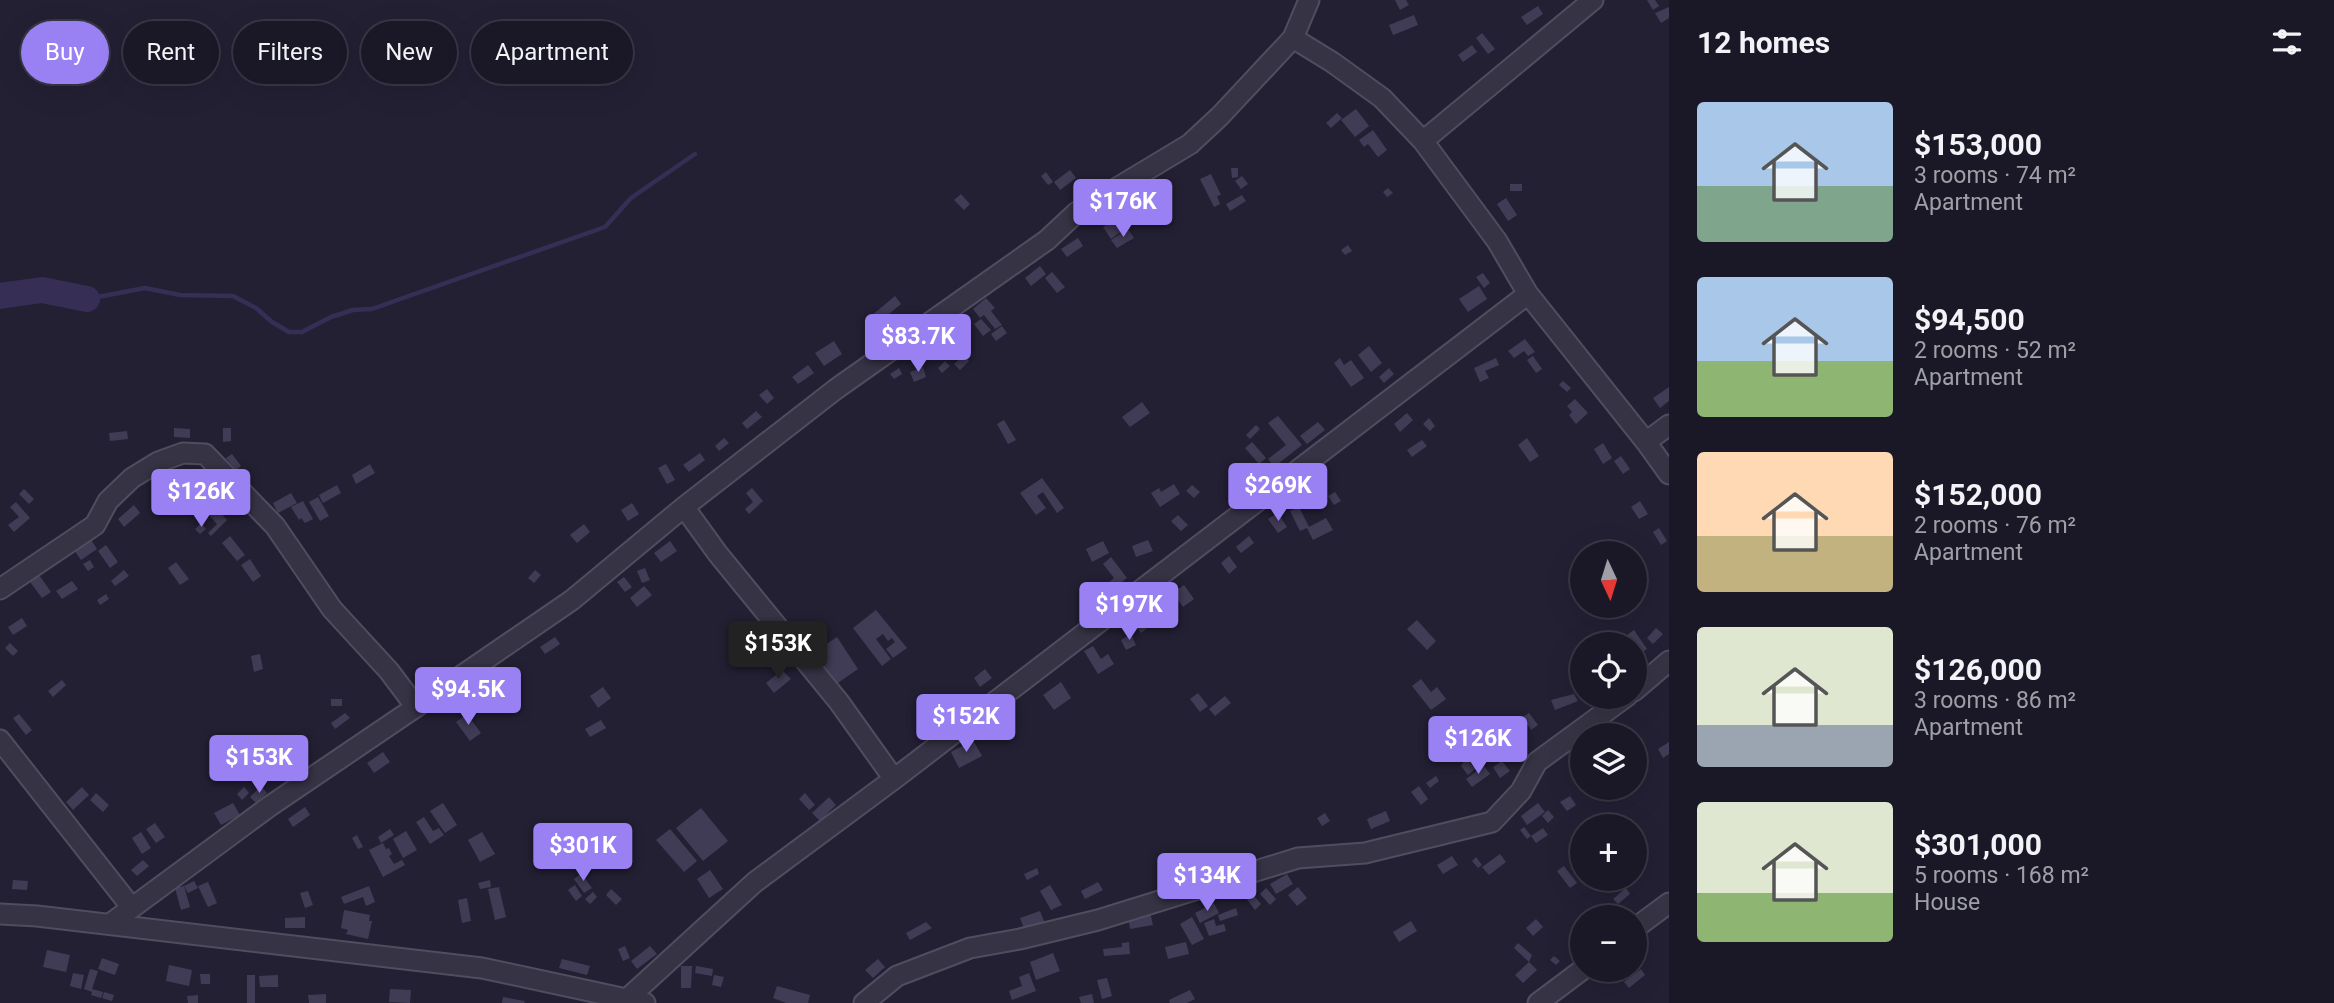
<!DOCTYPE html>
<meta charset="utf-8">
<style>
:root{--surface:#1a1827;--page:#272533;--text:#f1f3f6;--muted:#9fa0a7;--line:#383744;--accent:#9a81f3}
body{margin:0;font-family:Roboto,sans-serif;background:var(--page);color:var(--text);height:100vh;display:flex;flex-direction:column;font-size:26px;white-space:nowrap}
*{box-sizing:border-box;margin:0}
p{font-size:23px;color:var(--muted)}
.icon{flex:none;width:38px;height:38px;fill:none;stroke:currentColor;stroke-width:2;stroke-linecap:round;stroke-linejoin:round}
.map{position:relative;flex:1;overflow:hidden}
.sheet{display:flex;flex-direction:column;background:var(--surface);width:665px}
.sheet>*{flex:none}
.guide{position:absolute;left:21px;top:21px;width:665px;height:63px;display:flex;gap:14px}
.needle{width:46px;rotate:176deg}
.buttons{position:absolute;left:1570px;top:541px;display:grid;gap:14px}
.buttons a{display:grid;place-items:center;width:77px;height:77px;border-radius:50%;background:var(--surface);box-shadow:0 7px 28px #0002,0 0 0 2px var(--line);font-size:35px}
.price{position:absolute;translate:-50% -60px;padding:0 16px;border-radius:7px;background:var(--accent);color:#fff;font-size:23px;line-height:46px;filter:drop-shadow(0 2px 4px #0008)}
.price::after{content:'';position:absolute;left:50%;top:42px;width:21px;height:16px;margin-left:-10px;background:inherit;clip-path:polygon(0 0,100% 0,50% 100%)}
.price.on{background:#222;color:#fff}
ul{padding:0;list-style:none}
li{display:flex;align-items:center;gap:21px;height:175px;padding:0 28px}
li span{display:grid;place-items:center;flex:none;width:196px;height:140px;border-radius:7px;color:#555}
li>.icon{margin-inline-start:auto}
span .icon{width:84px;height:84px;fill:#fffc;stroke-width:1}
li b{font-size:30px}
h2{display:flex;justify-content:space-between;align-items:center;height:84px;padding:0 28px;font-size:30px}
.tag{padding:0 24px;border-radius:32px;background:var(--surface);box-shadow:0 7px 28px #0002,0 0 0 2px var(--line);font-size:24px;line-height:63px}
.tag.on{background:var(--accent);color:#fff}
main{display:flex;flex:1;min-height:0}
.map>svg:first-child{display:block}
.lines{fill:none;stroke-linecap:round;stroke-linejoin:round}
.stream{stroke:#362e55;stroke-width:4.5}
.river{stroke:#362e55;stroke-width:26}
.building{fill:#403c55}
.minor-casing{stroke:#514d60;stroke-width:23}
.minor{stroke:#363345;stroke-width:19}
</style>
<main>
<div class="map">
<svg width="1669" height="1003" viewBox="0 0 1669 1003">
<rect width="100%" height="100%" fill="#232034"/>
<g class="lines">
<path class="stream" d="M87 299 145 288 180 295 233 296 256 308 272 322 289 332H302L331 317 353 310 372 309 605 227 631 198 695 154"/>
<path class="river" d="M0 296 42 290 87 299"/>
</g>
<path class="building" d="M1395 0H1406L1409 5 1400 10Z
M1647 0H1655L1659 6 1653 10Z
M1538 6 1543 14 1527 25 1521 17Z
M1669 7V18L1661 23 1655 13Z
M1414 15 1418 25 1393 35 1389 25Z
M1482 33 1495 49 1488 54 1476 38Z
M1472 45 1477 52 1463 62 1458 55Z
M1356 109 1369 126 1355 137 1341 120Z
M1337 113 1342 118 1331 128 1326 123Z
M1373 130 1387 150 1378 157 1368 144 1364 147 1359 140Z
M1231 168H1238V177L1232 178Z
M1070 170 1076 178 1060 190 1054 182Z
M1046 172 1053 182 1048 185 1041 176Z
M1211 174 1221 195 1217 196 1220 204 1214 207 1200 179Z
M1242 176 1248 184 1241 189 1235 181Z
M1510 184H1522V191H1510Z
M1388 188 1393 193 1387 197 1383 192Z
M961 194 970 204 964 210 954 200Z
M1242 195 1246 201 1230 211 1226 204Z
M1506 198 1517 215 1508 221 1497 204Z
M1121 216 1128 227 1111 239 1103 227Z
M1128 229 1134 238 1117 248 1111 240Z
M1078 238 1083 246 1067 257 1061 249Z
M1348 245 1352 251 1345 255 1341 250Z
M1040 266 1046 274 1031 286 1025 278Z
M1052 272 1065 287 1057 293 1045 278Z
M1483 273 1490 283 1484 288 1476 277Z
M1479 286 1487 299 1468 312 1459 299Z
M895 296 901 304 877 324 871 316Z
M986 298 995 308 991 311 1002 325 995 329 984 315 980 318 973 309Z
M981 319 991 330 983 336 974 324Z
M1002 326 1007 333 996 341 991 334Z
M944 333 959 354 951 359 937 338Z
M1525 339 1535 352 1528 356 1524 351 1514 358 1508 351Z
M834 341 842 354 824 366 815 353Z
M1369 346 1382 363 1371 372 1358 355Z
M964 355 969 361 960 370 954 364Z
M1533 356 1542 369 1536 373 1527 360Z
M1340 358 1344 365 1351 360 1364 378 1351 387 1334 363Z
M1496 358 1499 365 1485 371 1489 378 1480 382 1474 368Z
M945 361 950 366 942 373 938 368Z
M808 365 814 373 798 384 792 377Z
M923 367 926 377 914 382 910 372Z
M899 368 902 374 894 379 890 374Z
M1389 368 1394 374 1384 383 1379 377Z
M1563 381 1571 388 1567 392 1559 385Z
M1669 387V401L1660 408 1653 398Z
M767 389 774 398 767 404 759 395Z
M1575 399 1588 413 1576 424 1569 415 1572 412 1567 406Z
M1142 402 1150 413 1130 427 1122 417Z
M756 411 762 417 747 429 742 423Z
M1407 413 1413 420 1400 432 1394 424Z
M1278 416 1302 445 1274 467 1268 459 1286 445 1268 423Z
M1429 418 1435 426 1430 431 1423 424Z
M1004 420 1016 440 1008 444 997 424Z
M1318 422 1325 430 1307 444 1300 436Z
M1256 425 1260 429 1250 439 1246 435Z
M174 428 190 429V438L174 437Z
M223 428H231V441L223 442Z
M127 431 128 439 110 441 109 433Z
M724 438 729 443 719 451 715 446Z
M1527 438 1539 456 1530 462 1518 445Z
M1422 440 1427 446 1412 457 1407 450Z
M1252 442 1266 458 1259 464 1245 448Z
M1603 443 1612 458 1603 464 1594 449Z
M700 453 705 460 689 472 683 465Z
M232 454 241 466 236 470 226 458Z
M1621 456 1630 469 1623 474 1614 461Z
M370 464 375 473 356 484 352 475Z
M666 464 675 480 667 484 658 468Z
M1042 478 1064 508 1057 513 1043 492 1037 496 1046 508 1036 515 1020 493Z
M1316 483 1322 491 1304 506 1298 497Z
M1174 484 1180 494 1160 507 1151 493 1159 488 1161 492Z
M337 485 341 493 323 503 319 495Z
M1192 485 1200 492 1194 498 1186 491Z
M752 488 763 501 749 514 745 509 753 502 746 493Z
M24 489 34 499 29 504 19 494Z
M1335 492 1341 501 1334 505 1328 496Z
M291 493 297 503 278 513 273 503Z
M318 497 329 516 320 521 309 502Z
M303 501 313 519 305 523 301 518 299 520 291 507Z
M1640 501 1648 514 1639 519 1631 507Z
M16 502 30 518 14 532 8 525 19 517 10 507Z
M632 503 639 514 628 521 621 510Z
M134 505 140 513 124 527 118 519Z
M214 505 227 520 211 536 208 533 217 524 206 512Z
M1299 507 1309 527 1326 518 1333 530 1313 540 1307 528 1300 531 1290 511Z
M1278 513 1287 527 1278 533 1268 519Z
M1178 515 1188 525 1181 531 1171 521Z
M201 523 206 529 200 534 195 529Z
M584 524 590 532 577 543 570 535Z
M1659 528 1667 541 1661 545 1653 532Z
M230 536 245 555 237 561 222 543Z
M1249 536 1254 543 1241 553 1236 547Z
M90 538 97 549 81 560 74 550Z
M1148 540 1153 551 1136 557 1132 546Z
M670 541 677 551 661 562 654 553Z
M1103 541 1109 553 1092 562 1086 549Z
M106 545 118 562 110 568 98 551Z
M1229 556 1237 567 1229 574 1221 563Z
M1111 557 1127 578 1109 592 1104 586 1114 578 1103 564Z
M250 559 261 576 253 582 241 565Z
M90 560 94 567 88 571 83 564Z
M176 562 189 579 180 585 168 568Z
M645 568 650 580 642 583 637 571Z
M124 570 129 576 115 586 111 581Z
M535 570 541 575 534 583 528 578Z
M39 575 51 592 42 598 30 582Z
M624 577 632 587 625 592 617 582Z
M72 581 78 589 62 599 56 591Z
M1184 585 1194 599 1183 607 1173 593Z
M644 586 652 595 637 607 630 598Z
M106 594 109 599 100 605 97 600Z
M876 610 907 648 893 658 886 649 895 642 892 638 888 641 883 634 876 639 891 659 882 666 853 628Z
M1149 613 1155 622 1141 633 1134 624Z
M22 618 27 626 13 635 8 627Z
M1417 620 1436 641 1427 650 1407 629Z
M1656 628 1663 634 1653 644 1647 638Z
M1634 630 1647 649 1634 658V644H1621L1619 641Z
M1131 634 1136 645 1126 650 1121 640Z
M555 637 560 644 545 654 540 647Z
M837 637 858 669 835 685 813 653Z
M10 643 18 651 13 656 5 648Z
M1093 646 1101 659 1108 654 1114 664 1098 674 1084 651Z
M260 654 263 669 254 672 251 656Z
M985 669 992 678 980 687 974 678Z
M782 670 791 679 774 693 766 683Z
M1421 679 1431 692 1437 687 1446 699 1431 710 1412 686Z
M62 680 66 685 53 697 48 691Z
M482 680 494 696 477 708 466 692Z
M1061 682 1071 698 1054 710 1043 695Z
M603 687 611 698 598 708 590 696Z
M1198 693 1208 706 1200 712 1190 699Z
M502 694 512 709 506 714 496 699Z
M1574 694 1578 701 1555 710 1551 700Z
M1225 696 1231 703 1215 716 1209 709Z
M331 699H342V706H331Z
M935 711 943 722 930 732 922 722Z
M345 713 350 718 335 729 331 723Z
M1529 713 1538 725 1531 730 1523 717Z
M19 714 32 730 26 735 13 718Z
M467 714 481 733 470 741 456 722Z
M601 720 606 728 590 737 585 729Z
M973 740 982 756 959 768 951 752Z
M1669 742V754L1663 758 1658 749Z
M383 752 390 762 374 773 367 763Z
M1466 758 1475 769 1468 775 1461 766Z
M1502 761 1510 771 1500 778 1493 767Z
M271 764 284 771 280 778 267 771Z
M1484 766 1490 774 1472 787 1466 779Z
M1436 776 1439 781 1430 788 1426 783Z
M261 786 267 793 256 803 250 797Z
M1419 786 1428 799 1421 805 1411 792Z
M82 787 89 795 73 810 66 802Z
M244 787 249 793 242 800 237 794Z
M96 793 109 805 103 812 90 800Z
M805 793 815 805 809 810 799 799Z
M1570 796 1576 805 1567 811 1560 802Z
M829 797 836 805 820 821 812 813Z
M233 803 240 815 221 825 214 813Z
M443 803 457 825 445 833 430 811Z
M1538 803 1545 812 1527 825 1521 816Z
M305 807 310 815 293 827 288 819Z
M701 808 728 841 703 861 676 828Z
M1548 810 1554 817 1548 823 1542 816Z
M1386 811 1390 821 1371 829 1367 819Z
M1325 813 1330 821 1322 826 1317 818Z
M424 817 433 831 439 828 444 835 430 844 416 822Z
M155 823 165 837 156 843 146 829Z
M1524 827 1531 836 1527 839 1520 830Z
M1543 828 1548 835 1536 843 1531 836Z
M390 829 394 835 381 843 378 837Z
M670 829 697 861 684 872 656 840Z
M406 831 417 850 403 858 393 839Z
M141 832 151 848 142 854 132 838Z
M482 832 495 854 480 862 468 840Z
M357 835 363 847 358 849 352 838Z
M383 843 386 849 389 848 392 854 389 856 394 864 402 860 405 865 383 877 369 850Z
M1500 854 1506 862 1489 875 1482 867Z
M1452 856 1458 865 1443 874 1437 865Z
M1476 857 1482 865 1478 868 1472 861Z
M143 860 149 866 137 876 131 870Z
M1564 866 1577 883 1570 888 1557 871Z
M1037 868 1039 874 1027 880 1024 874Z
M710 870 723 889 709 898 697 879Z
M581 873 592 888 584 893 574 879Z
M1287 874 1293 884 1276 894 1270 884Z
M1621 878H1630L1633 881 1628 886Z
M13 880 28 881 27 890 12 889Z
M490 880 491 887 480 889 478 883Z
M194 881 198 888 188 893 184 886Z
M208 882 217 903 208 907 198 886Z
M1098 882 1103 890 1085 899 1081 891Z
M575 885 582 896 576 901 568 890Z
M1050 885 1062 905 1051 910 1040 891Z
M184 886 190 907 181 910 175 888Z
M369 886 375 902 366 906 363 897 344 904 341 897Z
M499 887 506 917 495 920 488 889Z
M1298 887 1307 898 1297 906 1288 895Z
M1266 888 1276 899 1270 905 1260 894Z
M1626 888 1630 894 1618 904 1613 899Z
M611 889 622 899 616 905 606 895Z
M308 891 313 905 305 908 300 893Z
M593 892 597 897 590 904 585 899Z
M1252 893 1261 904 1255 910 1246 898Z
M467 898 471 921 462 923 458 900Z
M1214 903 1219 913 1200 923 1195 913Z
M1236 908 1238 915 1220 921 1218 915Z
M344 910 370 915 369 921H372L368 939 346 934 348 930 341 928Z
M1040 911 1045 924 1025 931 1020 918Z
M1150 912 1153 925 1130 929 1128 916Z
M305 917V928H285V918Z
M1192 917 1204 939 1192 945 1180 924Z
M1214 919 1216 926 1224 924 1226 931 1209 936 1204 923Z
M1536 919 1543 927 1533 936 1526 928Z
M1411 921 1417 931 1399 942 1393 932Z
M926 922 932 928 910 940 906 933Z
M1129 942 1130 954 1104 956 1103 949 1122 947V943Z
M1186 942 1189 954 1168 959 1165 947Z
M1518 943 1532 955 1529 962 1514 948Z
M625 946 630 958 623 961 618 949Z
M650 946 657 954 637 969 631 961Z
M47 950 70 955 66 972 43 967Z
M1053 953 1060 971 1036 980 1030 962Z
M1554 956 1560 961 1556 965 1550 960Z
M102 958 119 964 115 975 98 969Z
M562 959 590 966 587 975 559 968Z
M878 959 885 967 873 978 865 970Z
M1529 962 1537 970 1523 983 1515 975Z
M169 965 192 970 189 986 166 981Z
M681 966H692L691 988H681Z
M696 966 713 969 712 976 695 973Z
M90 969 98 971 92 989 103 992 101 998 91 995 92 992 84 989Z
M1641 969 1645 975 1629 988 1624 982Z
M73 973 84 975 81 989 70 986Z
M1029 973 1036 991 1012 1000 1009 991 1022 986 1019 977Z
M200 974H210V984H201Z
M247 975H255V1003H247Z
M278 975V987H260L259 976Z
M714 975 724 977 721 987 712 985Z
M1107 978 1112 996 1102 999 1097 980Z
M777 986 810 995 808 1003H786L773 998Z
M390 989 411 990 410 1003 389 1002Z
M1190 990 1195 999 1187 1003H1170L1169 1000Z
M104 992 114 995 112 1001 102 998Z
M326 994V1003H309L308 995Z
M1092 994 1094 1003H1081L1079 997Z
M198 995V1003H188L187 996Z
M503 997 525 1001 524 1003H502Z"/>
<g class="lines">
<g class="minor-casing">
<path id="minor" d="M1293 38 1309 0
M1423 141 1593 0
M1646 442 1669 425
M684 507 718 554 839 702 894 779
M0 589 95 525 108 501 132 478 158 462 183 453 205 454 275 526 332 609 389 671 416 707 270 806 110 924
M1634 691 1669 661
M416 707 572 600 684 507 836 389 1047 240 1077 212 1190 144 1220 116 1293 38 1332 62 1382 98 1423 141 1497 241 1528 294 1646 442 1669 474
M0 740 132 908
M0 914 37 916 482 968 645 1003
M1634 929 1669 903
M627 999 755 882 894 779 1528 294
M864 1003 897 976 970 948 1020 939 1098 920 1298 858 1365 853 1492 822 1521 791 1537 762 1627 696
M1538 1003 1582 970"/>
</g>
<use href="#minor" class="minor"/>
</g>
</svg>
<div class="buttons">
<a><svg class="needle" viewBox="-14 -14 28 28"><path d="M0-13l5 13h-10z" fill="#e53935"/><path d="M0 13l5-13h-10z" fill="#9fa0a7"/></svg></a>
<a><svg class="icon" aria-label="locate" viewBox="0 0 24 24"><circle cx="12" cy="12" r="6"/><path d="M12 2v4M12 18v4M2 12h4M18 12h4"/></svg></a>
<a><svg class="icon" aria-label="layers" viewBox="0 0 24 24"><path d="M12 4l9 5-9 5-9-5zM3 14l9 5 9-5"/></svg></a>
<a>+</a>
<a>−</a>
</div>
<b class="price" style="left:1123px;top:239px">$176K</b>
<b class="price" style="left:918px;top:374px">$83.7K</b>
<b class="price" style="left:1278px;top:523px">$269K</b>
<b class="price" style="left:201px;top:529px">$126K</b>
<b class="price" style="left:1129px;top:642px">$197K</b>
<b class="price on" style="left:778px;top:681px">$153K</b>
<b class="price" style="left:468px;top:727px">$94.5K</b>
<b class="price" style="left:966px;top:754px">$152K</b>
<b class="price" style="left:1478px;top:776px">$126K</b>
<b class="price" style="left:259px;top:795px">$153K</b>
<b class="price" style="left:583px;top:883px">$301K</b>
<b class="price" style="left:1207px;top:913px">$134K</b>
<div class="guide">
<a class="tag on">Buy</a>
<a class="tag">Rent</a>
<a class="tag">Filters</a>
<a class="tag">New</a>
<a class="tag">Apartment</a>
</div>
</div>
<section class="sheet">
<h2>12 homes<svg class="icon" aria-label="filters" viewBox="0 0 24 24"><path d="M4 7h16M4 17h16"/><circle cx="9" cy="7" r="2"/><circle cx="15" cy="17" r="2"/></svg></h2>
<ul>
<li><span style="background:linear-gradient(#a9c7e8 60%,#7fa58c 0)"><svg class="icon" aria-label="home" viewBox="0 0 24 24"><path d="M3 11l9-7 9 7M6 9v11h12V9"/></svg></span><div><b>$153,000</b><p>3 rooms · 74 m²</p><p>Apartment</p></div></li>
<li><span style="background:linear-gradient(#a9c7e8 60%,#8fb573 0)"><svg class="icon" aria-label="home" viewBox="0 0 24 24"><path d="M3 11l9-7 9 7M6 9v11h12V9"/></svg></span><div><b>$94,500</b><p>2 rooms · 52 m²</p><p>Apartment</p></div></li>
<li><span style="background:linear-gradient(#ffd9b3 60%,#c2b280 0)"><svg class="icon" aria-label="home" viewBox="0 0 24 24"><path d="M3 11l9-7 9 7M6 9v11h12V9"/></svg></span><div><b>$152,000</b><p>2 rooms · 76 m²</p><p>Apartment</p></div></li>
<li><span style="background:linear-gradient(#dfe7d0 70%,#9aa5b1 0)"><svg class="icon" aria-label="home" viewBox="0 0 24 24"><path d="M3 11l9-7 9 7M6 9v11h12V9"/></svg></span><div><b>$126,000</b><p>3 rooms · 86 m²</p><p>Apartment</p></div></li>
<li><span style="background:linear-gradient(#dfe7d0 65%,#8fb573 0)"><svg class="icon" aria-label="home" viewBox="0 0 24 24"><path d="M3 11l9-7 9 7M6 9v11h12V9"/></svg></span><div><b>$301,000</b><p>5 rooms · 168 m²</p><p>House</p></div></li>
</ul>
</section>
</main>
